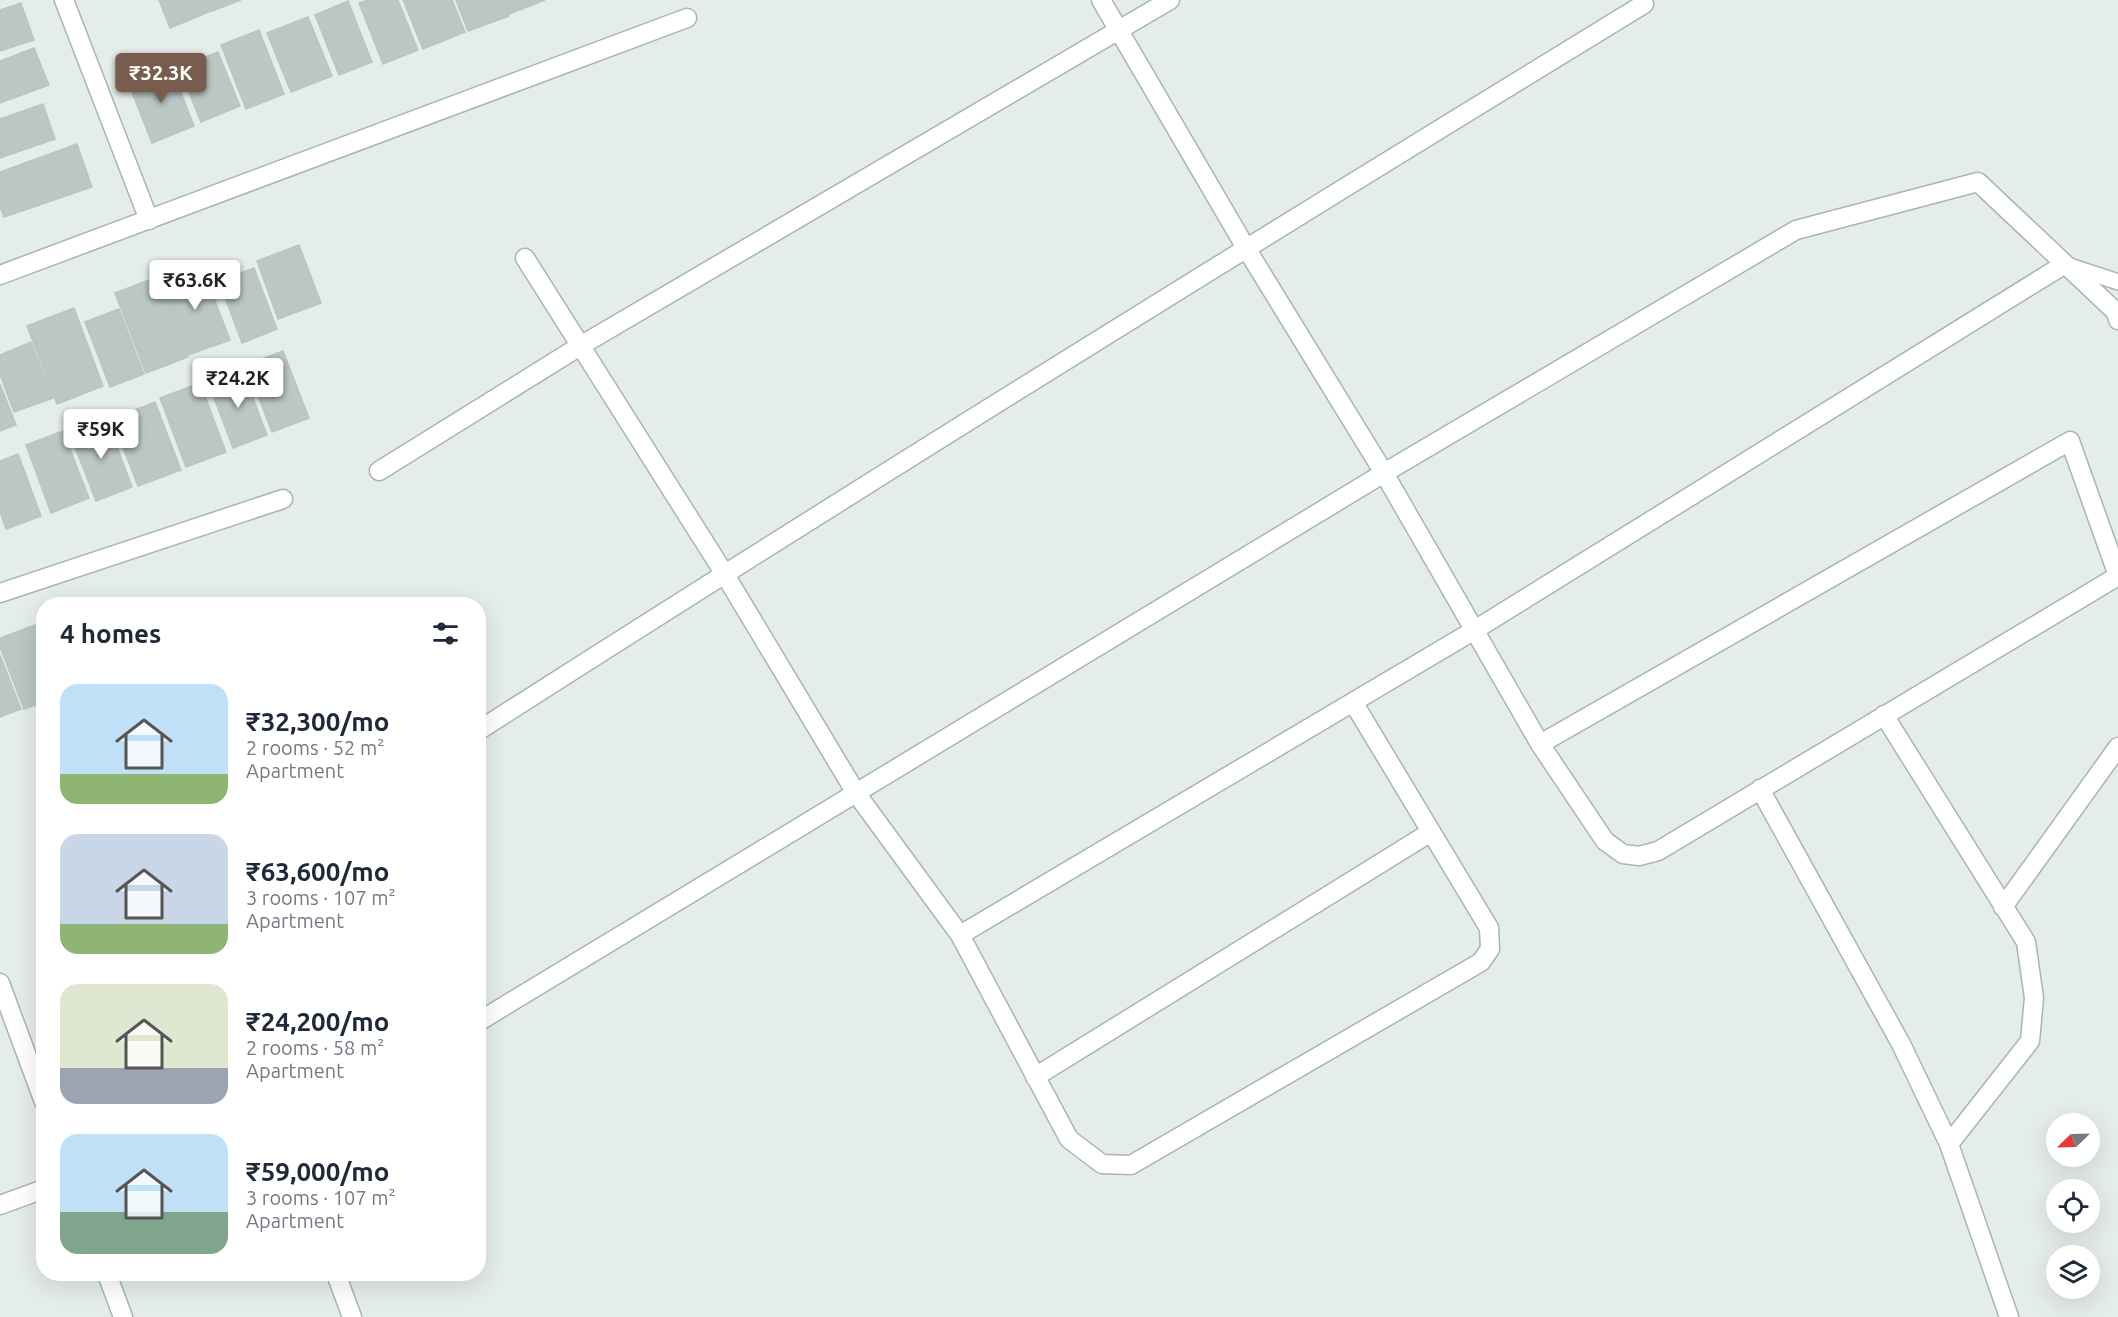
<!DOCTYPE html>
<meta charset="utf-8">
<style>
:root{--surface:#fff;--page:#f2f2f3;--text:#1f2937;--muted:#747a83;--accent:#785d4f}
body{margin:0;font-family:Ubuntu,sans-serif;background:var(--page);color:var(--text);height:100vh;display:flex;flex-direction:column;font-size:22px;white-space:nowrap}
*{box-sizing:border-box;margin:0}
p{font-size:20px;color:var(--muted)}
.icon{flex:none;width:33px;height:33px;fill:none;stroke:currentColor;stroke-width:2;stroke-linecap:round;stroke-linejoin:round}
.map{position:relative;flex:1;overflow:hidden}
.side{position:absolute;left:36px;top:597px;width:450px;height:684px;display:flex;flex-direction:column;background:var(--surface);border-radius:24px;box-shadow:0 6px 24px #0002}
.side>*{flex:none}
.needle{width:39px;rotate:247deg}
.tools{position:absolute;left:2046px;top:1113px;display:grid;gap:12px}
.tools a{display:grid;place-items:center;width:54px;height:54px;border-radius:50%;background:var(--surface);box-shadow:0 6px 24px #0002;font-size:30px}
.price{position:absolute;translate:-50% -51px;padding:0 14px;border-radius:6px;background:#fff;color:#222;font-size:20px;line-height:39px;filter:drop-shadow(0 2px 3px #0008)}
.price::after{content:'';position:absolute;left:50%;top:36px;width:18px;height:14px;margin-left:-9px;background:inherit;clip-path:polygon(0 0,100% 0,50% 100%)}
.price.on{background:var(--accent);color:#fff}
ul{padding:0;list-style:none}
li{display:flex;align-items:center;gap:18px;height:150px;padding:0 24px}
li span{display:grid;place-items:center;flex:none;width:168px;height:120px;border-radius:18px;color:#555}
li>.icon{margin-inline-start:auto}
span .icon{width:72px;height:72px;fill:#fffc;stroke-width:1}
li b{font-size:26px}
h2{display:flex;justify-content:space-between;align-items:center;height:72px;padding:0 24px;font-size:26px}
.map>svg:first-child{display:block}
.building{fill:#bac7c4;stroke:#b8c6c2;stroke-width:1.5}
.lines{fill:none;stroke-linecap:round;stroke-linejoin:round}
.service-casing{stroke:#a8b5b2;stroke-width:18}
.minor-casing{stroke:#a8b5b2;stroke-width:21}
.service{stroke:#fff;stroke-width:15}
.minor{stroke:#fff;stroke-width:18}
</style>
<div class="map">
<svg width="2118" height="1317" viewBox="0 0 2118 1317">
<rect width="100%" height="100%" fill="#e5edea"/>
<path class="building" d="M159 0H206L211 11 170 28Z
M208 0H241L212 11Z
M368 0H398L418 50 383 64 359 3Z
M403 0H452L465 32 423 49Z
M456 0H502L509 16 468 31Z
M504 0H545L509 14Z
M348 1 372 62 339 75 315 15Z
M21 3 34 40 0 51V10Z
M308 17 332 76 291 92 267 33Z
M259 30 284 94 246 109 221 45Z
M34 48 49 85 0 103V61Z
M218 52 240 106 201 122 179 68Z
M170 65 194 126 152 143 128 82Z
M43 104 55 139 0 158V119Z
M77 144 92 187 4 217 0 207V172Z
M299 245 321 303 278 319 257 261Z
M202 267 230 340 188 355 161 283Z
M254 268 277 329 242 343 219 281Z
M157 277 188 357 146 373 115 293Z
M74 308 103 386 57 404 27 326Z
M119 309 144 374 110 387 85 322Z
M31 342 53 398 14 412 0 374V355Z
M283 351 309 418 272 432 246 365Z
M242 369 267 435 233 448 208 382Z
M200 383 226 452 186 467 160 398Z
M0 384 16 425 0 431Z
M155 402 181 470 138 486 112 419Z
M107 420 132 487 96 501 70 434Z
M63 431 89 498 51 513 26 445Z
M18 454 41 516 6 529 0 512V461Z
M38 624 44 637V702L24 709 0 647V638Z
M0 655 21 709 0 717Z"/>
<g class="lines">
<g class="service-casing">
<path id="service" d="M2067 265 2118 282"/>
</g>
<g class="minor-casing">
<path id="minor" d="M64 0 149 220
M1101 0 1246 248 1384 473 1540 744 1605 841 1623 854 1639 856 1658 851 2118 576
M525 258 724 573 856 793 960 935 1069 1139 1102 1164 1131 1165 1481 962 1490 949 1489 928 1353 702
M0 275 687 18
M379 471 580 346 1170 0
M0 593 283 499
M1884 715 2026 942 2034 998 2030 1041 1949 1144 2009 1317
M478 731C864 484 1253 243 1644 4
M1540 744 2070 441 2117 573
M1760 789 1901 1044 1949 1144
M2003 907 2118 747
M960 935 1473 631 2065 264
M0 983 44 1102
M478 1022 1384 473 1796 230 1978 182 2116 312 2118 320
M1035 1077 1431 832
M0 1205 44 1189
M107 1274 123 1317
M336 1274 352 1317"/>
</g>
<use href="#service" class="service"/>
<use href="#minor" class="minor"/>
</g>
</svg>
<div class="tools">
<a><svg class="needle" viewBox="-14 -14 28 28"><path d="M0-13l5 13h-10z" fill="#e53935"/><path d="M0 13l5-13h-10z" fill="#747a83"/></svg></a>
<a><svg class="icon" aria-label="locate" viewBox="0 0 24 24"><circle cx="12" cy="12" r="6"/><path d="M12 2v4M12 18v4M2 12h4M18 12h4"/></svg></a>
<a><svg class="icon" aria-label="layers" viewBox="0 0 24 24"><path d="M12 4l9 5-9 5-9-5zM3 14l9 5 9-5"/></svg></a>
</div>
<b class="price on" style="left:161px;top:104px">₹32.3K</b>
<b class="price" style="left:195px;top:311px">₹63.6K</b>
<b class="price" style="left:238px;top:409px">₹24.2K</b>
<b class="price" style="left:101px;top:460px">₹59K</b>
<section class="side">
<h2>4 homes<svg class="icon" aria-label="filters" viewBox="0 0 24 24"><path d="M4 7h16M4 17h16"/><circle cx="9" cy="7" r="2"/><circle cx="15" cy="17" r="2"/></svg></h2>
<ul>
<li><span style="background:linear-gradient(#bfe0f5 75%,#8fb573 0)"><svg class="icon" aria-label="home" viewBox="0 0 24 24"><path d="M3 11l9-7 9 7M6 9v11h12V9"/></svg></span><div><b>₹32,300/mo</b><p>2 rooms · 52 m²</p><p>Apartment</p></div></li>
<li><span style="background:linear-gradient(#c9d6e8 75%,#8fb573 0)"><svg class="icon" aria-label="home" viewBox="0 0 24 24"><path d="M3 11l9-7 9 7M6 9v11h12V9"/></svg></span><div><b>₹63,600/mo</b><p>3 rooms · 107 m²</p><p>Apartment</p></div></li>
<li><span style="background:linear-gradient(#dfe7d0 70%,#9aa5b1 0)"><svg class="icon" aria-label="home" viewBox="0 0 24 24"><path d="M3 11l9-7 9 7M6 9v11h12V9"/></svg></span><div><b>₹24,200/mo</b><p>2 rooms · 58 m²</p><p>Apartment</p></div></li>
<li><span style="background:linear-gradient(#bfe0f5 65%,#7fa58c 0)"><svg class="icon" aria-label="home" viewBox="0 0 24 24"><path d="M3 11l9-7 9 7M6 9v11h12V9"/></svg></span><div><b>₹59,000/mo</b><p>3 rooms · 107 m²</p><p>Apartment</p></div></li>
</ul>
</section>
</div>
